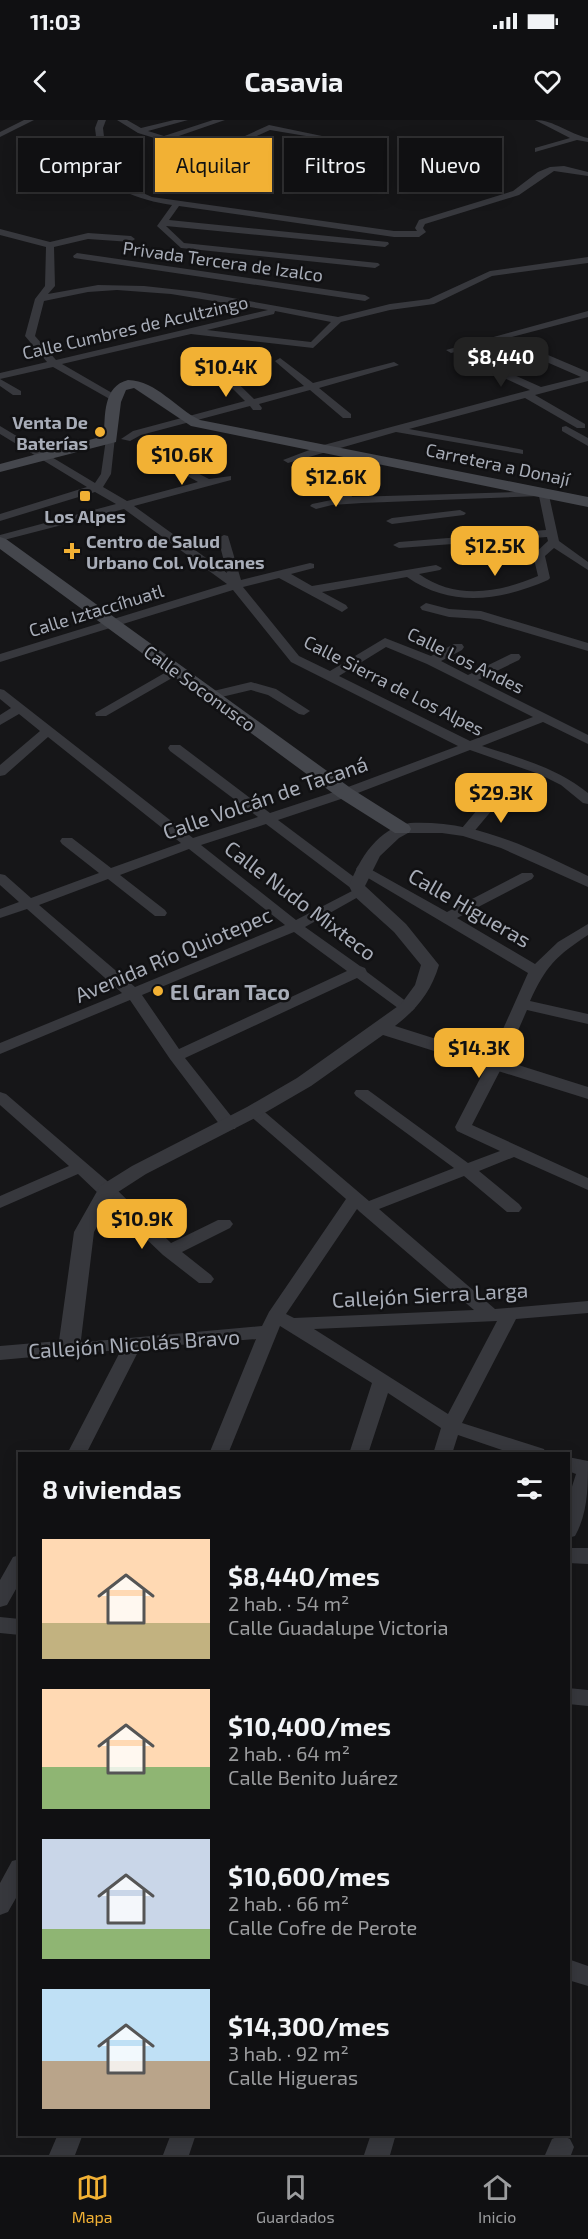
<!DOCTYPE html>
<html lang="es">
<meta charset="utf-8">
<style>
:root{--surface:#101012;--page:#1e1e20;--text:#f1f3f6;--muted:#9c9d9f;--line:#303032;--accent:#f2b134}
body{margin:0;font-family:"Exo 2",sans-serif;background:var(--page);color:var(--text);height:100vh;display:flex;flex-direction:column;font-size:22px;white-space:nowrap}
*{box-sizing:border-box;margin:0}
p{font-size:20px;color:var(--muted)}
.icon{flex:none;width:33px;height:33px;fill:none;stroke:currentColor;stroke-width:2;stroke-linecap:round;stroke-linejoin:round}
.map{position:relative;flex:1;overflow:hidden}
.details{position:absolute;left:18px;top:1332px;width:552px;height:684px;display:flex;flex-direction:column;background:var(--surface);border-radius:0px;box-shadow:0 3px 15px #0003,0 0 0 2px var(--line)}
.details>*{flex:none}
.guide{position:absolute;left:18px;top:18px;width:552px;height:54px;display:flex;gap:12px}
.price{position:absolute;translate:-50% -51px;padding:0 14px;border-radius:12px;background:var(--accent);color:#111;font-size:20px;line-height:39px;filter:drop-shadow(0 2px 3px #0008)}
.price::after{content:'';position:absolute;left:50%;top:36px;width:18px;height:14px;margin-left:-9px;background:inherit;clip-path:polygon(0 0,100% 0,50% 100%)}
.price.current{background:#222;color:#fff}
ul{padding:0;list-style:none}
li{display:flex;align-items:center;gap:18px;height:150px;padding:0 24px}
li span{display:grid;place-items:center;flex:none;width:168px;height:120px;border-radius:0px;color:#555}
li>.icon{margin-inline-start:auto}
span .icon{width:72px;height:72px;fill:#fffc;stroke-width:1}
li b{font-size:26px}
h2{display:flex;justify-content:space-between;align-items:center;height:72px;padding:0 24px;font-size:26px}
.chip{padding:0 21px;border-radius:0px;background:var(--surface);box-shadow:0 3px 15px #0003,0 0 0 2px var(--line);font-size:21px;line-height:54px}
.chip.current{background:var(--accent);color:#111}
.status{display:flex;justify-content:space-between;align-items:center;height:42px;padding:0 30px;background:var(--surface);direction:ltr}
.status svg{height:16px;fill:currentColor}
header{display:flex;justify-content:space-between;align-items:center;height:78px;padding:0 24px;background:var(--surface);font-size:27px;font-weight:700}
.tab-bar{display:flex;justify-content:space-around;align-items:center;height:84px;border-top:2px solid var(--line);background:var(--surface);font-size:16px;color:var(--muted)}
.tab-bar a{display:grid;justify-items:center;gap:3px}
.tab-bar .current{color:var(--accent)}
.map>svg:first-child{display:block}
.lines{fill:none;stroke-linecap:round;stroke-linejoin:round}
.minor{fill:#37383d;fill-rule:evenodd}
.tertiary{fill:#37383d;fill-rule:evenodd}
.secondary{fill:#45474d;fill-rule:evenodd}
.poi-dot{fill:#f2b134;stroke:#111113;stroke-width:2}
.labels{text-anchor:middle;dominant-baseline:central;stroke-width:5;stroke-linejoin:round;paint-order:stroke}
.far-street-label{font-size:18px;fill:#a8adb8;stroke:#111113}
.far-poi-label{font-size:18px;font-weight:bold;fill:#a8adb8;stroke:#111113;text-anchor:end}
.street-label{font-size:21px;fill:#a8adb8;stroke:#111113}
.poi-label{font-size:21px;font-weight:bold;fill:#a8adb8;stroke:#111113;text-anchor:start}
</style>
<div class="status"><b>11:03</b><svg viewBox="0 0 49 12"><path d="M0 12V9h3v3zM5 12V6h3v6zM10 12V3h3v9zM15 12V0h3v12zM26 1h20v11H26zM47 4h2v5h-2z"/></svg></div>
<header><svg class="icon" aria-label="back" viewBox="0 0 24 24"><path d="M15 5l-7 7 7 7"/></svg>Casavia<svg class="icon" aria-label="heart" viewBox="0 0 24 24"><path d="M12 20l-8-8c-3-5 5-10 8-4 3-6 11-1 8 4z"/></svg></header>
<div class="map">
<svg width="588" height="2035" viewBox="0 0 588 2035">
<rect width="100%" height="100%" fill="#161618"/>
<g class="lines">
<path class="minor" d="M24 0H34L0 17V12Z
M98 0H106L103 8 105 25 92 42 111 59 152 77 394 111H417L415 108 419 100 513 71 538 52 550 47 564 46 588 52V56L554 51 519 75 425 104 423 108 426 112 419 117H394L179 86 169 100 388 122 389 124 385 127 166 106 184 123 378 143 380 145 375 148 181 128 157 106 172 85C138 80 107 68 84 42L97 25 95 8Z
M117 0H127L141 8 174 0H188L148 11 164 16 213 0H225L173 18 212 31 269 5 322 16 318 18 270 10 213 36 138 13Z
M535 0C554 0 569 14 588 18V22L577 20 535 32V28L570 18Z
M0 109 50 122 88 113 131 116 135 119 131 122 88 119 54 127 55 166 48 174 98 165 144 166 199 172 338 197 390 184 429 179 490 151 588 137V143L492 156 434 184 390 190 341 202 313 228 191 214 62 244 119 277V281L115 282 53 247 0 259 21 271V275H13L0 266V253L47 242 25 216 35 179 45 166 46 127 0 115ZM117 170 171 174 268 190 56 240 35 216 44 181 88 172ZM275 191 331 202 311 222 207 210 274 194Z
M77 133 365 175 370 178 365 181 74 138 73 136Z
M588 191V197L508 218 588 252V261L535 275 585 304V308H577L525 278 409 309 519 329 523 330V334L396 312 288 343 283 340 320 326 530 270 470 242V238H476L541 267 581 257 498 221 451 233 446 230Z
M280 238 313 263 394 242 399 245 319 268 351 294V298H343L310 270 259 284 262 288 261 290H253L250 286 141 315 130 321 121 319 133 311 245 281 208 244V240H214L254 279 304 266 277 243 275 241Z
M0 306 95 363 101 354 106 319 115 317 111 354 103 367 127 381 198 362 168 345 167 343 172 340 209 359 231 356V360L134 386 227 453 218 418 224 415 228 416 241 460 310 443 314 444V448L291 454 312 466 436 445 442 448 440 450 419 454C455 480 499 473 538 456L533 435 548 421 547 417 399 428 393 425 399 422 546 410 539 376 362 383 332 385 316 389 310 386 312 384 341 378 312 371V367L316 366 351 374 352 377 548 371 559 421 588 442V450L554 428 545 436 550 458 548 460C500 481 451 488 407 457L322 472 346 485 348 488 342 492 279 458 243 467 299 536 330 551 385 518 431 536 454 524H462L464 527 462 530 441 541 468 555 511 534H519L521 537 519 540 478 560 588 615V624L543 602 482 626C520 638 557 648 588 673V684L583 683 561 665 539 654 470 630 350 676 278 700 362 763 364 766 363 768 367 772 305 807 360 846 365 848 367 852 415 888 412 891H402L357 858 185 938 235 1001 237 1005 235 1009H223L170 939 130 880 0 934V923L122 873 27 789 0 798V789L19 782 0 765V754L5 755 31 778 99 753 62 724 60 721 62 718H72L111 748 181 723 48 617 5 655 0 656V645L40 611 19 594 0 605V595L11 588 0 579V569L4 570 193 718 258 697 170 631 168 628 170 625H180L270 693 340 670 458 626 291 542 233 470 0 542V534L227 464 124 389 0 421V415L116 384 95 372 0 401V394L87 367 0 314ZM386 527 427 544 533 597 470 621 339 556ZM266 704 352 769 354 770 296 800 201 725ZM189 729 285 805 135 867 39 785 108 759 155 796H165L167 793 165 790 120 755ZM294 812 347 851 179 929 142 875Z
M566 306 588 318V326L562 311V307Z
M460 390 466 393 464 395 392 404 386 401 392 398Z
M426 483 449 489 481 491 588 523V531L480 499 449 497 422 490 420 487Z
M175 547 181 551 179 554 106 596H96L95 593Z
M251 562 276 569 310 591 304 595 299 594 268 575 251 570 209 580 203 576 205 573Z
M493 676 500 680 498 683 472 714H462L460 711 462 708 488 677Z
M363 745 447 792 522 753H532L534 756 532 759 457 798 535 844 558 822 588 804V815C556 836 546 846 530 881L588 894V904L527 890 503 945 472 1005 588 1058V1070L514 1037 479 1051 519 1084 522 1088 519 1092H507L464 1056 379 1089 495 1189 588 1181V1193L516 1199 462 1303 544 1329 546 1334H514L458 1315 452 1334H433L441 1308 388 1273 368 1334H349L372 1263 280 1206 228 1334H209L256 1219 140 1228 86 1334H67L121 1230 69 1234 63 1232 60 1228 63 1224 262 1206 269 1192 346 1079 248 994 246 991 248 988H260L369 1081 454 1048 356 976 354 973 356 970H368L468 1043 500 1031 457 1011 455 1007 487 945 528 853 358 752 356 749 358 746ZM357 1089 360 1092 474 1190 294 1198 286 1194ZM497 1201 448 1294 314 1209Z
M0 972 6 974 113 1066 171 1123 218 1100H230L233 1104 230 1108 182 1132 211 1155 214 1159 211 1163H199L163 1135 78 1054 0 1088V1076L69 1046 0 985Z
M568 1337 588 1341C588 1367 588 1393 575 1416L568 1418V1379L576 1354 568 1351Z
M568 1428H588V1444L568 1443Z
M20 1435V1462L7 1485 0 1487V1460L13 1437Z
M0 1497 20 1499V1515L0 1513Z
M568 1568 588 1570V1586L568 1584Z
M20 1739V1771L8 1792 0 1795V1763L12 1741Z
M568 1839 588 1846V1866L568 1860Z
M58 2014H83L75 2035H49Z
M171 2014H196L189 2035H163Z
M371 2014H396L390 2035H364Z
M561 2015 570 2019 574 2027 571 2035H545L552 2019Z"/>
<path class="tertiary" d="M410 703C476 700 530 728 588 756V767L501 728 463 716 442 713H408L399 718 380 736 365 766 406 804 439 845C431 872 417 889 395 906L588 967V979L383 915 311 966 261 995 146 1054 115 1074 94 1112 80 1228 77 1233 0 1240V1226L59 1221 74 1112 100 1066 132 1046 247 987 297 958 401 884 415 865 421 845 394 812 354 776 349 766C360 738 378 708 410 703Z"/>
<path class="secondary" d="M128 260C157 261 175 288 200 300L588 377V387L191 306 134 268 126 270 121 282 116 322 0 352V344L104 316C105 296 103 266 128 260Z
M0 417 6 419 352 669 409 705 411 709 409 713H395L338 677 0 429Z"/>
</g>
<g class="poi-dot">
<circle cx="100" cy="312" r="6"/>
<rect x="79" y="370" width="12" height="12" rx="3"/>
<path d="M69 422h6v6h6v6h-6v6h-6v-6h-6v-6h6z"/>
<circle cx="158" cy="871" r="6"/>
</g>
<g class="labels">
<g class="far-street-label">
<text transform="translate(223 141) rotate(8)">Privada Tercera de Izalco</text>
<text transform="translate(135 207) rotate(-13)">Calle Cumbres de Acultzingo</text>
<text transform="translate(498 344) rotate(12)">Carretera a Donají</text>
<text transform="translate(96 490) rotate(-17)">Calle Iztaccíhuatl</text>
<text transform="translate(466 540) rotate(26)">Calle Los Andes</text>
<text transform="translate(394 565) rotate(27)">Calle Sierra de Los Alpes</text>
<text transform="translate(200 568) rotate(36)">Calle Soconusco</text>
</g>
<g class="far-poi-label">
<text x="88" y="302">Venta De<tspan x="88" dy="21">Baterías</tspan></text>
<text x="85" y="396" text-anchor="middle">Los Alpes</text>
<text x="86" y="421" text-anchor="start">Centro de Salud<tspan x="86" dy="21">Urbano Col. Volcanes</tspan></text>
</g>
<g class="street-label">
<text transform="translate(265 677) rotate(-19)">Calle Volcán de Tacaná</text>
<text transform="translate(301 780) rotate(37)">Calle Nudo Mixteco</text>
<text transform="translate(470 787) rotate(30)">Calle Higueras</text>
<text transform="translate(173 834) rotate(-23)">Avenida Río Quiotepec</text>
<text transform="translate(430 1174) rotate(-3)">Callejón Sierra Larga</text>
<text transform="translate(134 1223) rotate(-4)">Callejón Nicolás Bravo</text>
</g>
<g class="poi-label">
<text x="170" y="871">El Gran Taco</text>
</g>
</g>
</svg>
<b class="price current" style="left:501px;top:268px">$8,440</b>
<b class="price" style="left:226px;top:278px">$10.4K</b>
<b class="price" style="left:182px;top:366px">$10.6K</b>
<b class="price" style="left:336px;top:388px">$12.6K</b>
<b class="price" style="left:495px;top:457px">$12.5K</b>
<b class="price" style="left:501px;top:704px">$29.3K</b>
<b class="price" style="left:479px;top:959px">$14.3K</b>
<b class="price" style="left:142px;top:1130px">$10.9K</b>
<div class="guide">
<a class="chip">Comprar</a>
<a class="chip current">Alquilar</a>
<a class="chip">Filtros</a>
<a class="chip">Nuevo</a>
</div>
<section class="details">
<h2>8 viviendas<svg class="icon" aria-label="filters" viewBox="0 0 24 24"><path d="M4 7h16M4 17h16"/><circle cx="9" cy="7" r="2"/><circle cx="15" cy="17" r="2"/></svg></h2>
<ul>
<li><span style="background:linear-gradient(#ffd9b3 70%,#c2b280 0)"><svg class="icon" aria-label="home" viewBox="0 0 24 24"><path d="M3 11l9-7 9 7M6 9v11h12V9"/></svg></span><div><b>$8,440/mes</b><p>2 hab. · 54 m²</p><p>Calle Guadalupe Victoria</p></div></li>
<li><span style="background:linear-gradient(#ffd9b3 65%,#8fb573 0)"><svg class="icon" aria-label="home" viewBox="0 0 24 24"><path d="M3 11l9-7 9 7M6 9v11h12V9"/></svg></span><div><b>$10,400/mes</b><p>2 hab. · 64 m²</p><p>Calle Benito Juárez</p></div></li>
<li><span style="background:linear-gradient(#c9d6e8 75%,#8fb573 0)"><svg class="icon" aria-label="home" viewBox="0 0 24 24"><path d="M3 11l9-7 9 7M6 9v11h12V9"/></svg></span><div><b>$10,600/mes</b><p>2 hab. · 66 m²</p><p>Calle Cofre de Perote</p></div></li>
<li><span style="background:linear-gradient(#bfe0f5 60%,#b9a48a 0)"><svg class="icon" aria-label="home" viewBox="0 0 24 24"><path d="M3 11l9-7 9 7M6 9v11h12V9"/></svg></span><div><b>$14,300/mes</b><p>3 hab. · 92 m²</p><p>Calle Higueras</p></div></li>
</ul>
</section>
</div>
<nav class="tab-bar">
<a class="current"><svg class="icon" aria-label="map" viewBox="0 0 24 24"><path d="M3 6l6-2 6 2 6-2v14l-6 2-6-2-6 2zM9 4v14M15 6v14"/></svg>Mapa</a>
<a><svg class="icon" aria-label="saved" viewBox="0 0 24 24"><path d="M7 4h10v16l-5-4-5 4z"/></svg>Guardados</a>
<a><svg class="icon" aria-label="home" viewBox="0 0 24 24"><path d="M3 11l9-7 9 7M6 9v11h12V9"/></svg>Inicio</a>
</nav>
